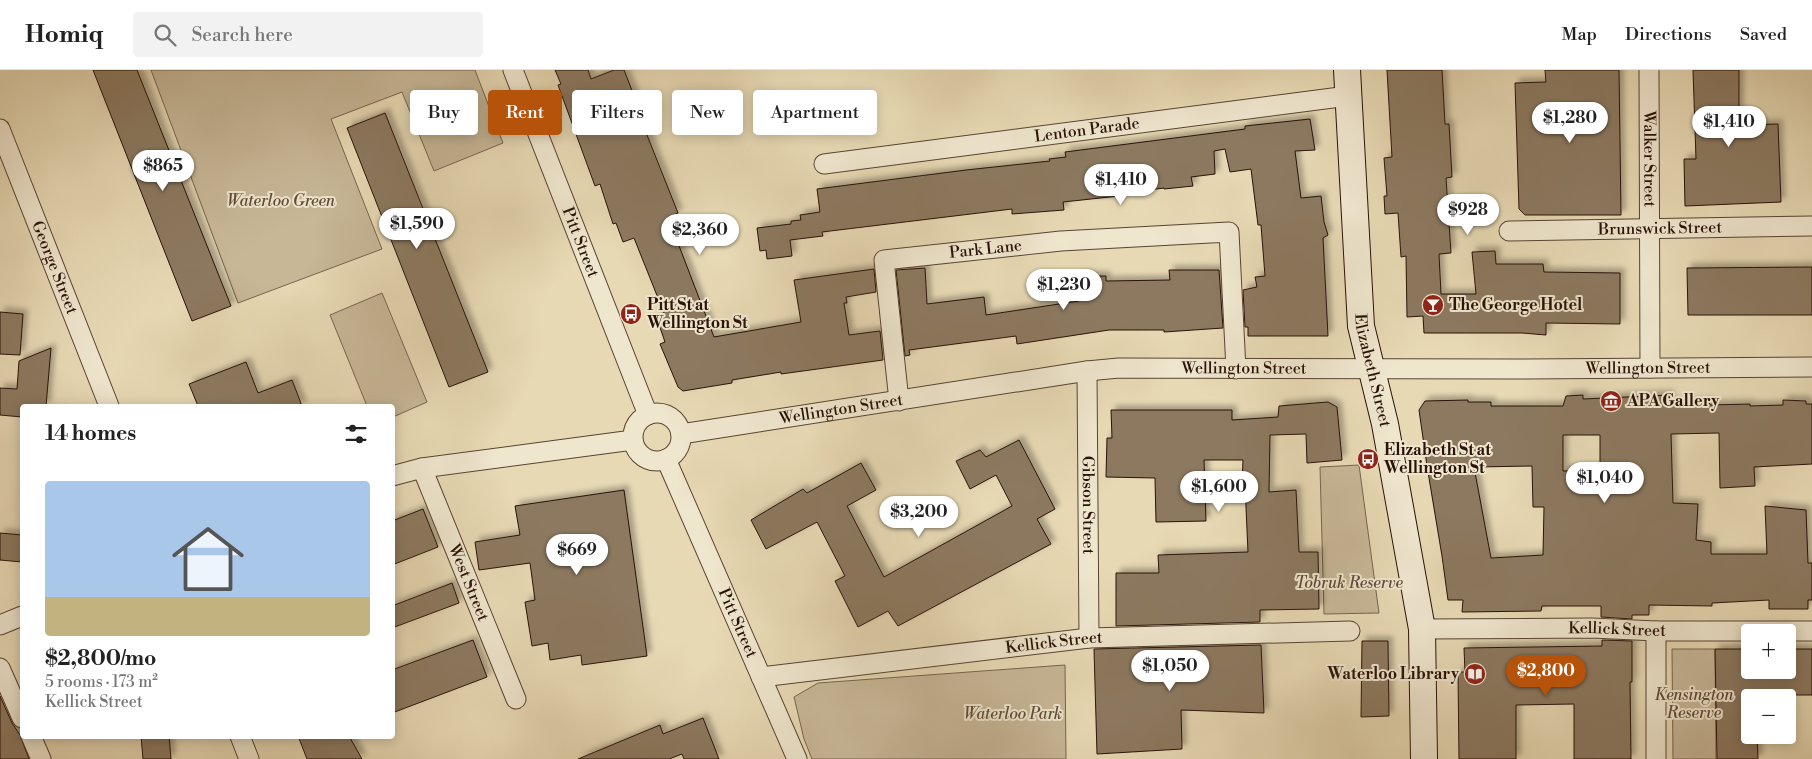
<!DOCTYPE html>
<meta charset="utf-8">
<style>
:root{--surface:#fff;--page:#f2f2f2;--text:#222;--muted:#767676;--line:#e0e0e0;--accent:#b45309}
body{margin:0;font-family:"Libre Bodoni",serif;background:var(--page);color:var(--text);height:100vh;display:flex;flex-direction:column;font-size:19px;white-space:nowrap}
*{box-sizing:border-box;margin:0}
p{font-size:16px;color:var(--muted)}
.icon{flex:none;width:28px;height:28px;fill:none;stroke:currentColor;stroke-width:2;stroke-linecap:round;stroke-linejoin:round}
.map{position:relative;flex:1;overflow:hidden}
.panel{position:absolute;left:20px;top:334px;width:375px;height:335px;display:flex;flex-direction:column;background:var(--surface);border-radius:5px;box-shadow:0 2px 12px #0003}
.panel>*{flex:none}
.banner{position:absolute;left:410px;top:20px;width:475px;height:45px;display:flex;gap:10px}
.controls{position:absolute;left:1741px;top:554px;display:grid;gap:10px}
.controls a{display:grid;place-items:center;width:55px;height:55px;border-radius:5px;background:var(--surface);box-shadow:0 2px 12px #0003;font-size:25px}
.price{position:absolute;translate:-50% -42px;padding:0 11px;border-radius:18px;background:#fff;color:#222;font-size:16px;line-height:32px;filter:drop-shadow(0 1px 2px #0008)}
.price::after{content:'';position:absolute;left:50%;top:30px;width:15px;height:11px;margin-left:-8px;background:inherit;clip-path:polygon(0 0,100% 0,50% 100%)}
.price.on{background:var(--accent);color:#fff}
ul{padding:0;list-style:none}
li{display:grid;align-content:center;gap:10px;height:265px;padding:0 25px}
li span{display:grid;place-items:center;height:155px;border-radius:5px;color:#555}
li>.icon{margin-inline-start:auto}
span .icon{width:90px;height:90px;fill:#fffc;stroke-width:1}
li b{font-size:21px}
h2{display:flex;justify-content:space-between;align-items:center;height:60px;padding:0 25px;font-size:21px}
.chip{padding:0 18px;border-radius:5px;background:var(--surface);box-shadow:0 2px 12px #0003;font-size:18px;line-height:45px}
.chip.on{background:var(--accent);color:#fff}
header{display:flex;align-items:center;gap:30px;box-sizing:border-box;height:70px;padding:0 25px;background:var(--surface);border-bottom:1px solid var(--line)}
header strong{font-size:24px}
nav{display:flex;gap:28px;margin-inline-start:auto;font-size:18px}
.search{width:350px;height:45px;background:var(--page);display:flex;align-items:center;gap:12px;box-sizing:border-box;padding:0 18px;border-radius:5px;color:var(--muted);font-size:19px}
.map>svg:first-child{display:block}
.green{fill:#c7b797;stroke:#78644f}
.building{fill:#8c7961;stroke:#291207;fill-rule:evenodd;filter:url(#shadow)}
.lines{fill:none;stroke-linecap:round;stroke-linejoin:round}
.street-casing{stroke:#584432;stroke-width:21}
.secondary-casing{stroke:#291207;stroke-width:28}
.street{stroke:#efe6ce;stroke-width:19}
.secondary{stroke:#efe6ce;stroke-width:26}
.labels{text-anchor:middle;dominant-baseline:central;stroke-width:4;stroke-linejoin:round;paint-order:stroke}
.street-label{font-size:16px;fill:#291207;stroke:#efe6ce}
.park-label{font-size:16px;font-style:italic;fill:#604c39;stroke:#efe6ce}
.poi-label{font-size:16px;font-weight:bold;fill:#291207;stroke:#efe6ce;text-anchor:start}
</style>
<header>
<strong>Homiq</strong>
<div class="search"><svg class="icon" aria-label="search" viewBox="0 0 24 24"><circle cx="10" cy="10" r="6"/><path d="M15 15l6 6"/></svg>Search here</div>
<nav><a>Map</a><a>Directions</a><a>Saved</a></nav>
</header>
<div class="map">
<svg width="1812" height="689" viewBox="0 0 1812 689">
<defs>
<filter id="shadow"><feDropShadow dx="4.5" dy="-4.5" stdDeviation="2.5" flood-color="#0004"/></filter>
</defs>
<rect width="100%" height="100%" fill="#e7d9b4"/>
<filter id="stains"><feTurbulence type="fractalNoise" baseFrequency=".004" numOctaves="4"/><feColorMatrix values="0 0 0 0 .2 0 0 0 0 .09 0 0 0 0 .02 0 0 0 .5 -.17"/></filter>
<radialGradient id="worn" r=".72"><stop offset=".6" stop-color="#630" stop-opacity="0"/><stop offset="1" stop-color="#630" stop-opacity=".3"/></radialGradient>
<path class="green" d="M151 0H475L503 73 434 101 402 22 331 49 382 179 238 233Z
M382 223 427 332 393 347 392 336H367L330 245Z
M1359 395 1379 543 1324 544 1320 397Z
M1672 579H1715L1716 689H1673Z
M1065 595 1066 689H812L804 669 794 627 818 613Z"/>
<path class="building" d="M93 0H137L231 236 192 251Z
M555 0H588L591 9 614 0H624L649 64 647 65 678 143 668 147 714 267 801 252 794 210 874 199 876 222 846 227 847 233H844L849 265 880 261 883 290 781 304V302L732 310V313L683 321 678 317 660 274 665 272 656 246 664 243 634 168 623 172 616 153 613 154 600 114 595 116 558 15 561 14Z
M1387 0H1442L1445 54H1449L1452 107 1446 108 1451 183 1439 184 1441 224H1476L1472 182 1495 181 1496 194H1543L1544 202 1620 203V254L1546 253V265L1522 263H1424L1423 246 1407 247 1406 186 1401 187 1398 143 1385 144 1384 126H1387L1384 88 1392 87Z
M1545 0H1619L1621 145H1525L1519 139 1515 13 1546 12Z
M1693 0H1739V55L1778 54 1781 132 1685 136 1684 89H1696Z
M385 43 488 302 449 317 347 58Z
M1310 49 1315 80 1295 81 1301 128 1321 126 1324 152 1328 165 1323 168 1328 266H1248V257H1245L1243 220 1257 217 1255 207 1265 206 1261 155H1258L1251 99 1230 102 1225 79 1214 81 1215 104 1191 107 1193 116 1164 119V118L1119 124V126L1063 132 1064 140 1012 144V139L822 162 823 166 790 170 792 186 767 189 766 180 760 181 757 158 791 154V151L801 150 800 145 820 142 817 119 966 100 1050 91 1049 89 1066 87 1065 82 1245 59V56Z
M1812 197V245H1688L1687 198Z
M925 198 927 234 984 227 986 245 1079 231 1082 206H1106V211L1170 210 1169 200H1219L1223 258 1164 262V260H1109L1017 274 1016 266 909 280 910 285 905 286 896 200Z
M0 242 23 244 20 285 0 284Z
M51 278 46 336H22V347L0 345V318L17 319 19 291Z
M246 292 258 323 292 310 302 336H198L189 314Z
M1583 325V329L1669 325 1670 333 1709 332 1710 335 1750 334V336L1783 335V330L1806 331V334H1812V394L1754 397 1755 416 1720 418 1719 363 1671 364 1673 433 1698 434 1696 470 1711 472V484H1767L1765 436 1806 440 1808 493H1812V530H1808V539H1769V530L1712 533V536L1649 535V545H1632V549L1601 547V536H1542L1541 541 1462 542 1463 530H1448L1442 486 1427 396 1419 340 1425 331 1468 330V332H1491V336H1563L1566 326ZM1563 365H1600V400L1563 401ZM1532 396 1533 437H1544L1543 485 1491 488 1474 397Z
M1328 332 1337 337 1342 390 1307 393 1306 364 1270 365 1269 422 1296 420 1299 482H1318L1319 539 1260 540V552L1116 556V503H1159L1158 485 1248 482 1245 415H1242L1243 390H1204L1206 451 1156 452 1155 408 1106 407 1107 368H1112L1111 340H1232V350L1278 347 1279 336Z
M1019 370 1055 439 1037 449 1051 474 898 556 888 541 858 557 835 511 845 506 817 452 766 479 751 450 803 419 807 423 861 393 876 420 847 436 884 507 1012 436 996 405 970 419 956 391 980 380 986 387Z
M624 420 647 586 582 595 581 585 550 590 548 573 532 576 525 532 535 530 530 493 479 500 475 472 520 465 515 436Z
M423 439 438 477 392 495V451Z
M0 463 22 465V492L0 490Z
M452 513 459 533 392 558V536Z
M473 570 487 607 392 643V600Z
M1602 570 1632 571V612H1630L1631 689H1574V634L1516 635V689H1459L1458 602H1465L1464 578 1602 576Z
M1362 571H1388L1389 646 1361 647Z
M1261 575 1264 643 1181 640 1182 679 1097 684 1094 579Z
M1715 579H1750V600H1788V579H1812V625H1756V628H1750V665H1757L1758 689H1717Z
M0 626 12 653 20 665 29 689H0Z
M703 648 719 689H684L682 684 669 689H578L660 655 663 664Z
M141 666H169L171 689H143Z
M298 666H349L362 689H307Z"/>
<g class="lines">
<g class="street-casing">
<g id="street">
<path id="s1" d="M513 0 648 345"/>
<path id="s2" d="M1649 0 1650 298"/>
<path id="s3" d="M0 59 109 336"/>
<path id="s4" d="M824 94 1348 26"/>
<path id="s5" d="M1509 161 1812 156"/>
<path id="s6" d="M1087 301 1089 568"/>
<path id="s7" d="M899 331 884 190 1061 171 1229 162 1236 299"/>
<circle cx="657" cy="367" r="24"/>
<path id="s8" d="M681 364 1087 301 1119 298 1513 299 1812 297"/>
<path id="s9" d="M666 389 797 689"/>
<path id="s10" d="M422 398 516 629"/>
<path d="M392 406 422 398 633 370"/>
<path d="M0 555 22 546"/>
<path id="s11" d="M1422 559 1592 558 1656 561H1812"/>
<path d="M1656 561V689"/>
<path d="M0 598 22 648"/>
<path id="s12" d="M761 607 1089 568 1350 561"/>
<path d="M31 666 41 689"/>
<path d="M240 666 249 689"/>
</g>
</g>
<g class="secondary-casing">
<g id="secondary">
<path id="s13" d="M1347 0 1361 256 1385 354 1422 559 1424 689"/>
</g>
</g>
<use href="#street" class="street"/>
<use href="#secondary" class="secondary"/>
</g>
<defs>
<g id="bar-disc" transform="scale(1.125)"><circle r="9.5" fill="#8f2418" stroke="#efe6ce"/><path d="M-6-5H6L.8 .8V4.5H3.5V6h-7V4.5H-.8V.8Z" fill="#fff"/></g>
<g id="bus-disc" transform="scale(1.125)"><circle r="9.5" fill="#8f2418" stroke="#efe6ce"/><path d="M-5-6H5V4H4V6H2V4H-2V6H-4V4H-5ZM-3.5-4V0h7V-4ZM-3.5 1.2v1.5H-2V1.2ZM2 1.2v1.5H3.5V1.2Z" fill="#fff"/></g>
<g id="museum-disc" transform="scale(1.125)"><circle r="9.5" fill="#8f2418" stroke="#efe6ce"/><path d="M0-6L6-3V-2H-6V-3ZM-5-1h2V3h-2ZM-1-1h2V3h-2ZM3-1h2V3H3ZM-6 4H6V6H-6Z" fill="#fff"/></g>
<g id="library-disc" transform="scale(1.125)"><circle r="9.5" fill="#8f2418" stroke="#efe6ce"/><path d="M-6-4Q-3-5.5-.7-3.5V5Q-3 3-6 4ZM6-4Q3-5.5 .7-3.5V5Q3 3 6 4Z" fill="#fff"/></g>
</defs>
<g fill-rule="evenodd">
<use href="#bar-disc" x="1433" y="235"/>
<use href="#bus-disc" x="631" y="244"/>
<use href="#museum-disc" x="1611" y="331"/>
<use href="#bus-disc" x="1368" y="389"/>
<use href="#library-disc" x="1475" y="604"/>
</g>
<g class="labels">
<g class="street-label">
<text stroke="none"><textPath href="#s4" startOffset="265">Lenton Parade</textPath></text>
<text stroke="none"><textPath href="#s2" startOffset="89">Walker Street</textPath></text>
<text stroke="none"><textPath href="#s5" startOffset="151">Brunswick Street</textPath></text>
<text stroke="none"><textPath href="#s1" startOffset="185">Pitt Street</textPath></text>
<text stroke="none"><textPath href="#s7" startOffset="244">Park Lane</textPath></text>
<text stroke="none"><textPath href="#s3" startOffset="149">George Street</textPath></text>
<text stroke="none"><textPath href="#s8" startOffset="972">Wellington Street</textPath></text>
<text stroke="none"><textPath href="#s8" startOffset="568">Wellington Street</textPath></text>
<text stroke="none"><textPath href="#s13" startOffset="302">Elizabeth Street</textPath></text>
<text stroke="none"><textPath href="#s8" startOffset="162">Wellington Street</textPath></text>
<text stroke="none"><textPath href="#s6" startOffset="134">Gibson Street</textPath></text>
<text stroke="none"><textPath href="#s10" startOffset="124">West Street</textPath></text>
<text stroke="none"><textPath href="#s9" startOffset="179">Pitt Street</textPath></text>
<text stroke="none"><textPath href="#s11" startOffset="195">Kellick Street</textPath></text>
<text stroke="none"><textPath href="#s12" startOffset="295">Kellick Street</textPath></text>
</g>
<g class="park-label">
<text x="281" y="131">Waterloo Green</text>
<text x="1349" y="513">Tobruk Reserve</text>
<text x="1694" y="625">Kensington<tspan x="1694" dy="18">Reserve</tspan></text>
<text x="1013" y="644">Waterloo Park</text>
</g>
<g class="poi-label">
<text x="647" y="235">Pitt St at<tspan x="647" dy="18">Wellington St</tspan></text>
<text x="1449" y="235">The George Hotel</text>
<text x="1627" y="331">APA Gallery</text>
<text x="1384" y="380">Elizabeth St at<tspan x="1384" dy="18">Wellington St</tspan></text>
<text x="1459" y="604" text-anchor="end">Waterloo Library</text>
</g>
</g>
<rect width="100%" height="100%" filter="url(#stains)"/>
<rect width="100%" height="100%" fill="url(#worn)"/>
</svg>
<div class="controls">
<a>+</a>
<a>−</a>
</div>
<b class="price" style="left:1570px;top:74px">$1,280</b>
<b class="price" style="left:1729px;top:78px">$1,410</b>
<b class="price" style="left:163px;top:122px">$865</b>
<b class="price" style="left:1121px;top:136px">$1,410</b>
<b class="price" style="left:1468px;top:166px">$928</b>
<b class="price" style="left:417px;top:180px">$1,590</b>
<b class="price" style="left:700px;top:186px">$2,360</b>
<b class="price" style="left:1064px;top:241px">$1,230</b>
<b class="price" style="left:1605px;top:434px">$1,040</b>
<b class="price" style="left:1219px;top:443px">$1,600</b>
<b class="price" style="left:919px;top:468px">$3,200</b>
<b class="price" style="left:577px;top:506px">$669</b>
<b class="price" style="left:1170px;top:622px">$1,050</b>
<b class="price on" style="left:1546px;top:627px">$2,800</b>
<div class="banner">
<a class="chip">Buy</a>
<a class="chip on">Rent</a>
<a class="chip">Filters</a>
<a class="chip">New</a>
<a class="chip">Apartment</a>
</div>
<section class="panel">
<h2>14 homes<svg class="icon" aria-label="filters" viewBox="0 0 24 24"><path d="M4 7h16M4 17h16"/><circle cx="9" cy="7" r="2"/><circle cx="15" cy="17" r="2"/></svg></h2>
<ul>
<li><span style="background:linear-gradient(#a9c7e8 75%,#c2b280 0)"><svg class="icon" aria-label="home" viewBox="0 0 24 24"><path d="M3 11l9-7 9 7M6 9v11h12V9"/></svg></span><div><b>$2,800/mo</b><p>5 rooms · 173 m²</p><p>Kellick Street</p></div></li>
</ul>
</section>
</div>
